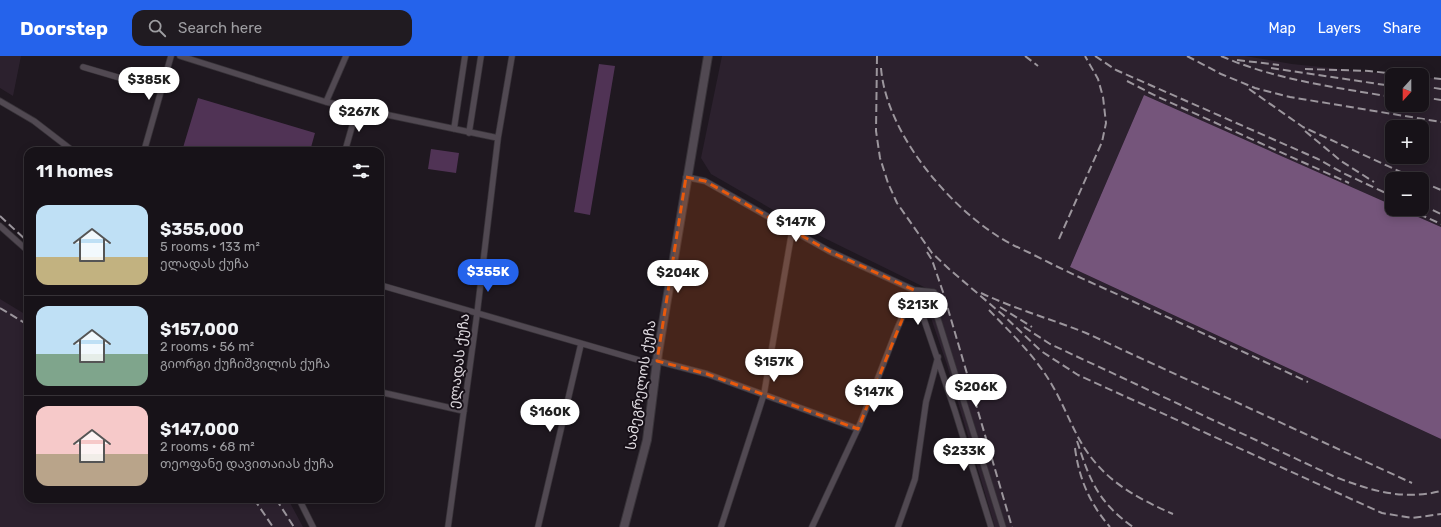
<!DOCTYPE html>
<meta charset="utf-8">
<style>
:root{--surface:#171218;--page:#201b21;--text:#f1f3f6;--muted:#9e9ea2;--line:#363237;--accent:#2563eb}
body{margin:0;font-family:Rubik,"Noto Sans Georgian",sans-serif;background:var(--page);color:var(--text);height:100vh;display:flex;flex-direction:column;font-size:15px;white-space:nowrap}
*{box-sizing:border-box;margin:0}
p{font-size:13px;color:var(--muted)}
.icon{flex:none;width:22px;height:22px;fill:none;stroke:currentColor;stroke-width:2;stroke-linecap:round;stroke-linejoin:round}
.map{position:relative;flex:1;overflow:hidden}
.details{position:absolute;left:24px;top:91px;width:360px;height:356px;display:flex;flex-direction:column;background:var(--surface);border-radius:12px;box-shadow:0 2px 10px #0003,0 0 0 1px var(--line)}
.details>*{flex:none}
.needle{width:26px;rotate:201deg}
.tools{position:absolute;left:1385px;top:12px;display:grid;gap:8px}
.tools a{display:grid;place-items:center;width:44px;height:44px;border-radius:8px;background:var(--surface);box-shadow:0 2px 10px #0003,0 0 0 1px var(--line);font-size:20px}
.price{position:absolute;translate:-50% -34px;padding:0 9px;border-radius:14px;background:#fff;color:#222;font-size:13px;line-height:26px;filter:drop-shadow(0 1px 2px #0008)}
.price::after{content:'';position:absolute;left:50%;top:24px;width:12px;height:9px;margin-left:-6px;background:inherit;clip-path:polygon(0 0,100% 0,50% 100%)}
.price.selected{background:var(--accent);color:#fff}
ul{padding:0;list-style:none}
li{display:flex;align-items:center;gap:12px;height:100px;padding:0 12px}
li+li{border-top:1px solid var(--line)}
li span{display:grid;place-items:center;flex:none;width:112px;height:80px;border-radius:12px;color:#555}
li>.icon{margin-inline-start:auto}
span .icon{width:48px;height:48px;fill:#fffc;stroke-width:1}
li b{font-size:17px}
h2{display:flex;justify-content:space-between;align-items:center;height:48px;padding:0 12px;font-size:17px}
header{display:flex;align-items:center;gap:24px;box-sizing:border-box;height:56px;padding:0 20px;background:var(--accent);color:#fff}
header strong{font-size:19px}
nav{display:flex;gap:22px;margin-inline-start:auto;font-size:14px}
.search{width:280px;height:36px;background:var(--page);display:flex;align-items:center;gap:10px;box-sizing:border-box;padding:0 14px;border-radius:12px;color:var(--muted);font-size:15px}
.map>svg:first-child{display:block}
.built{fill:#2c212e;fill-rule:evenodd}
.green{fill:#503355}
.water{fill:#75557b}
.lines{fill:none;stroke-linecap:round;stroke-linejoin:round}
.minor-casing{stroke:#383339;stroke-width:7}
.secondary-casing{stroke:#383339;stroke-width:10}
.minor{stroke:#514952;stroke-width:5.5}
.secondary{stroke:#514952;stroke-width:8}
.rail{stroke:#9c969d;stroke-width:2;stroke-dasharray:8 4;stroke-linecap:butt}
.marked{fill:#e8590c;fill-opacity:0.2;stroke:#e8590c;stroke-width:3;stroke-dasharray:8 5;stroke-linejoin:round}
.labels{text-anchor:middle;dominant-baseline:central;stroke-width:4;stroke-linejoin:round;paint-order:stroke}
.street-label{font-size:14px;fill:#e0dbe1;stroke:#160f17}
</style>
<header>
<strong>Doorstep</strong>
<div class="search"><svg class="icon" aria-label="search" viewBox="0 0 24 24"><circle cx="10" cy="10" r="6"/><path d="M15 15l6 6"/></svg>Search here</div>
<nav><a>Map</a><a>Layers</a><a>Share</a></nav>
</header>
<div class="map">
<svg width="1441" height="471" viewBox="0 0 1441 471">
<rect width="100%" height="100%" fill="#1f1820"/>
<path class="built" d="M0 0H21L13 40 0 32Z
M722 0H1245L1292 8 1398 19H1392V49H1422V21L1441 23V171L1400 153H1422V123H1392V149L1144 39 1070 211 1441 383V471H995L947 309 930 259 926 232 808 174 711 118 701 102ZM1392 71H1422V101H1392Z
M0 243 28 260V443H288L303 471H0Z"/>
<path class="green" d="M599 8 615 10 590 159 574 156Z
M198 42 315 77 310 95H182Z
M431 93 459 97 456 117 428 113Z"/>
<path class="water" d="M1144 39 1392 149V153H1400L1441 171V383L1070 211Z"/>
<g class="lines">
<g class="minor-casing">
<path id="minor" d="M180 0 326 46 498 82
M83 11 161 34
M0 45 34 65 73 95
M326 46 346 0
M454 73 465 0
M469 77 481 0
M144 95 171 0
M345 95 357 53
M686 121 705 125 829 195 914 234 934 236 937 260 1003 471
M0 170 28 195
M380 229 649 307 657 305 707 318 858 373
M914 234 955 355 991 471
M380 336 464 355
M299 443 313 471
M448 471 477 258 498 82 512 0
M538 471 581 288
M721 471 764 338 792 175
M812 471 860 368 897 273 914 234
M898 471 915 423 926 346 938 301"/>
</g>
<g class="secondary-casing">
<path id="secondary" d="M624 471 647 384 658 297 708 0"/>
</g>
<use href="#minor" class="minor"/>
<use href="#secondary" class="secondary"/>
<path class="rail" d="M877 0 876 75 880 102 888 127 897 147 932 197 949 213 1003 259 1041 295 1078 319 1382 457 1412 462 1441 458
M1025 0 1038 10
M1095 0 1116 14 1318 103 1343 117 1392 140
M1187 0 1221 18 1255 32 1290 41 1441 66
M1221 0C1276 24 1334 31 1392 41
M1237 4 1279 9
M881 12C886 75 945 146 996 179 1006 186 1019 192 1030 197 1057 211 1083 223 1110 235 1176 265 1242 295 1308 326
M1271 12 1392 30
M1305 13 1369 15 1405 19
M1422 21 1441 23
M1127 25 1156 40 1349 127
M1422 30 1441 33
M1249 33 1303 71 1416 123
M1422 41 1441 44
M1305 75 1341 105 1374 126
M1422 126 1441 134
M1422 149 1441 158
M1408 153 1441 168
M0 160 28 186
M1059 183 1102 86 1106 67 1103 41 1098 23 1085 0
M927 196 932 204 943 236 1012 471
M981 237C1015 253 1051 263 1086 277L1412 427
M1000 251 1032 271
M0 252 28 269
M989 254C1011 277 1036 301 1052 329 1062 346 1069 364 1078 381 1100 422 1132 440 1173 458
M1024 271 1050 288 1333 420C1369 434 1402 445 1441 435
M1077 385C1090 425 1098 446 1133 471
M1075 392C1079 423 1090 448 1110 471
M254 443 273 471
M276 443 294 471"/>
</g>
<path class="marked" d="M686 121 705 125 829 195 914 234 858 373 707 318 657 305Z"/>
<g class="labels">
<g class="street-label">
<text transform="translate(459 305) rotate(-83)">ელადას ქუჩა</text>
<text transform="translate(641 329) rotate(-81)">სამეგრელოს ქუჩა</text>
</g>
</g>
</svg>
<div class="tools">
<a><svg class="needle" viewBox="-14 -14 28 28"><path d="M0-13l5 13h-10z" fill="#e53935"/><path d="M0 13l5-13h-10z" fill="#9e9ea2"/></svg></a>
<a>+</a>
<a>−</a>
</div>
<b class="price" style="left:149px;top:45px">$385K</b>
<b class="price" style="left:359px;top:77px">$267K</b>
<b class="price" style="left:796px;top:187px">$147K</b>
<b class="price selected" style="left:488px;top:237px">$355K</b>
<b class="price" style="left:678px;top:238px">$204K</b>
<b class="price" style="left:918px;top:270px">$213K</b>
<b class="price" style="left:774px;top:327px">$157K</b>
<b class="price" style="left:976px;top:352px">$206K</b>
<b class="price" style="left:874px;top:357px">$147K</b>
<b class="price" style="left:550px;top:377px">$160K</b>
<b class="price" style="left:964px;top:416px">$233K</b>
<section class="details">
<h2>11 homes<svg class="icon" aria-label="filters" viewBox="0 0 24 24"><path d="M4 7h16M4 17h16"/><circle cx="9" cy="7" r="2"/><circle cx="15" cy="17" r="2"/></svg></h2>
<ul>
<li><span style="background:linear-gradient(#bfe0f5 65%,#c2b280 0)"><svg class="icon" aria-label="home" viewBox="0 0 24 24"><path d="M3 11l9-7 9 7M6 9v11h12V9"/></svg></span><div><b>$355,000</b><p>5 rooms · 133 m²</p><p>ელადას ქუჩა</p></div></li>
<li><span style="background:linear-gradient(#bfe0f5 60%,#7fa58c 0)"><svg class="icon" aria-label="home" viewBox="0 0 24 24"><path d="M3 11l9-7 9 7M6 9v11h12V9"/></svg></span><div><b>$157,000</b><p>2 rooms · 56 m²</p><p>გიორგი ქუჩიშვილის ქუჩა</p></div></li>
<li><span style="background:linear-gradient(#f6c9c9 60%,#b9a48a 0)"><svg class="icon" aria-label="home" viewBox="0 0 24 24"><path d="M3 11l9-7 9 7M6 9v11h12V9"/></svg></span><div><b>$147,000</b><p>2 rooms · 68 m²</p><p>თეოფანე დავითაიას ქუჩა</p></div></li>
</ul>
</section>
</div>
